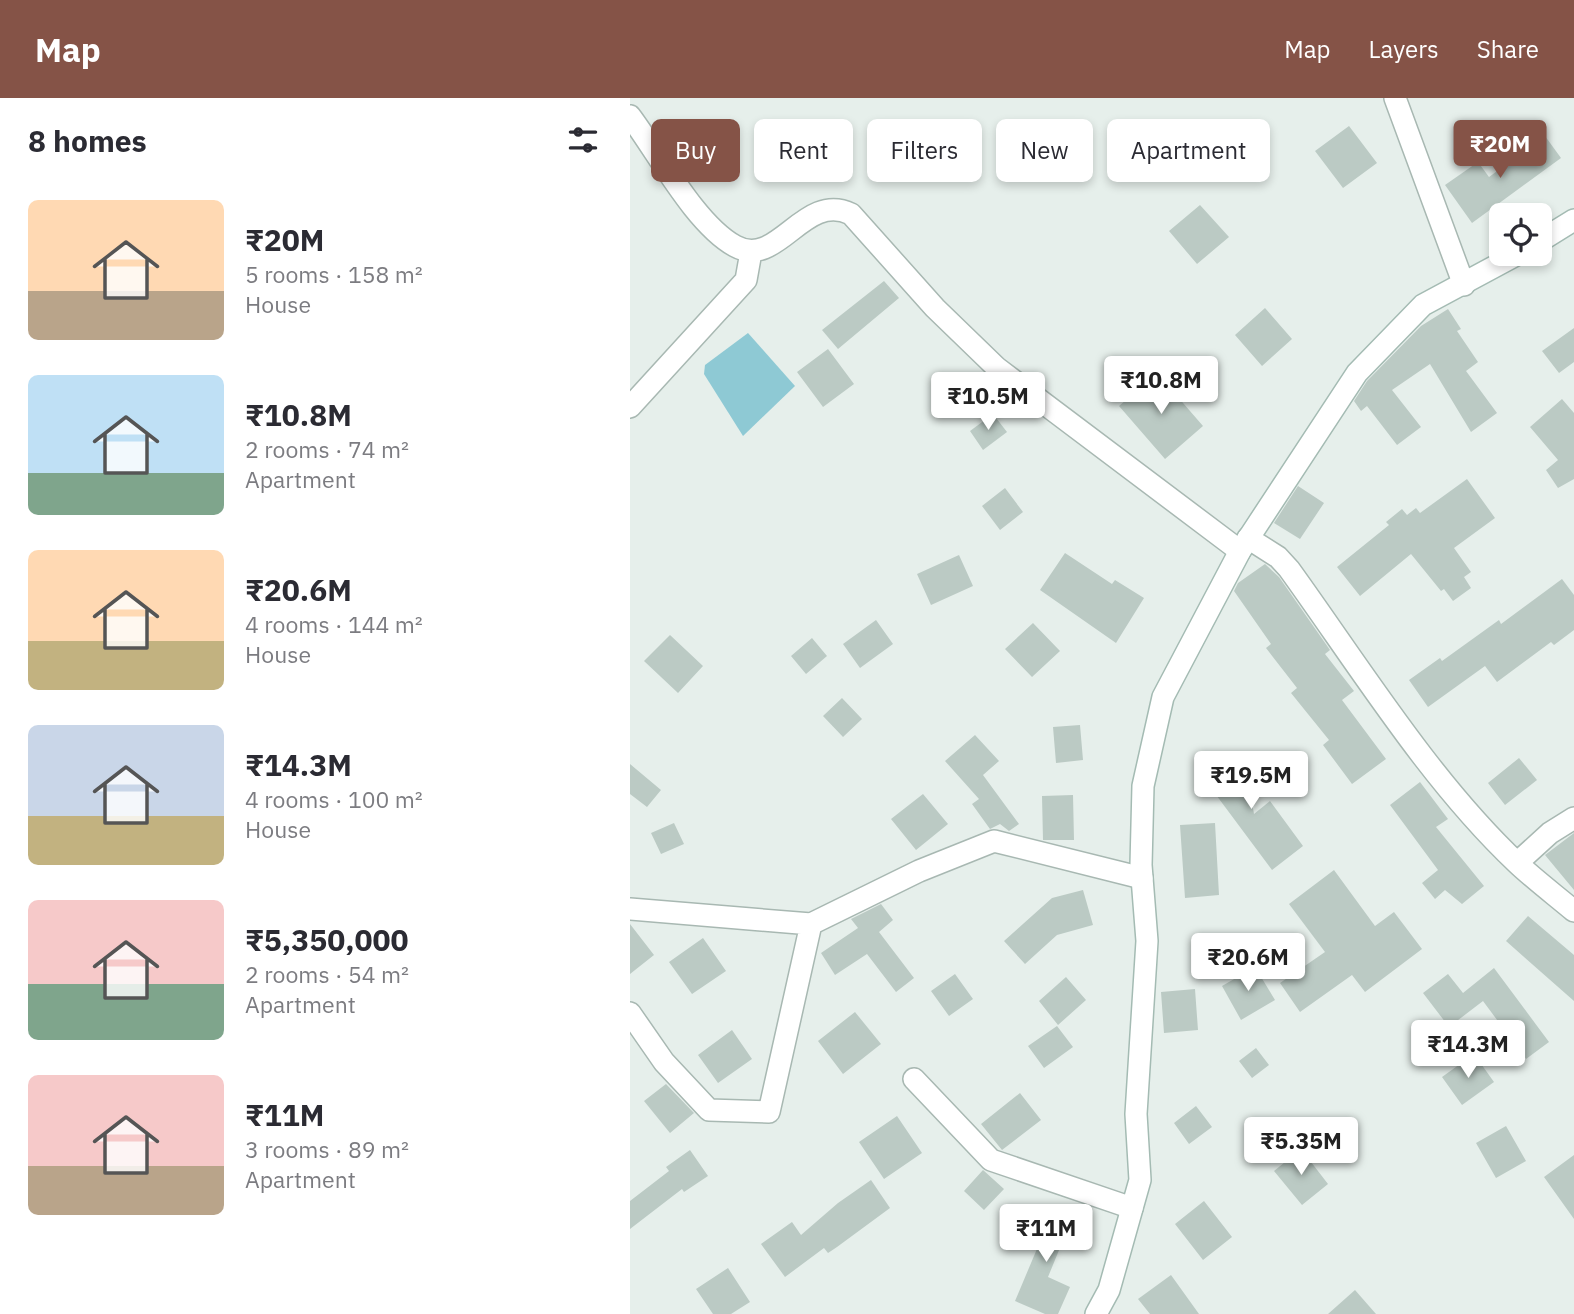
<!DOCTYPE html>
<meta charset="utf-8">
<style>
:root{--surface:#fff;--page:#f2f2f3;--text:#2b2b33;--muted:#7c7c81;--accent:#855347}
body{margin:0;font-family:"IBM Plex Sans",sans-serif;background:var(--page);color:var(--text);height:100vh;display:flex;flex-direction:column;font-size:26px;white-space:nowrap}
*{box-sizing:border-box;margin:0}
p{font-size:23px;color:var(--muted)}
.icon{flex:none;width:38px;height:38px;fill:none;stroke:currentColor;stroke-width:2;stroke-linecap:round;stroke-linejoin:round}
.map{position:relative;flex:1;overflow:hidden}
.details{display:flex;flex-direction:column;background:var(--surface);width:630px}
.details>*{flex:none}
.top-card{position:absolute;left:21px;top:21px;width:665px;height:63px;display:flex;gap:14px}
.tools{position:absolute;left:859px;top:105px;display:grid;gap:14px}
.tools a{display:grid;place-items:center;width:63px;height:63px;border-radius:10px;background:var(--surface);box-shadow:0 4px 10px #0003;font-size:35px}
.price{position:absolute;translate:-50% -60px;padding:0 16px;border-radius:7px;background:#fff;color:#222;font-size:23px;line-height:46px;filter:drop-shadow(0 2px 4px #0008)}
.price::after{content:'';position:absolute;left:50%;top:42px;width:21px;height:16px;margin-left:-10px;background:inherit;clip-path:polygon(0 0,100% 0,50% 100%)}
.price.current{background:var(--accent);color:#fff}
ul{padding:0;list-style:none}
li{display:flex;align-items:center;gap:21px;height:175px;padding:0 28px}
li span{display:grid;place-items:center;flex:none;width:196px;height:140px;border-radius:10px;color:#555}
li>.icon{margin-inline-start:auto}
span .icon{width:84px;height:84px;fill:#fffc;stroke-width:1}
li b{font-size:30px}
h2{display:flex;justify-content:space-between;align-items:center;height:84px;padding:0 28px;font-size:30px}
.chip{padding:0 24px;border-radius:10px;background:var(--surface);box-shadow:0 4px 10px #0003;font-size:24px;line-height:63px}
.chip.current{background:var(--accent);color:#fff}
header{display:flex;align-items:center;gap:42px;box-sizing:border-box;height:98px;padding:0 35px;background:var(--accent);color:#fff}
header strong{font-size:33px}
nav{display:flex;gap:38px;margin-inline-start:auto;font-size:24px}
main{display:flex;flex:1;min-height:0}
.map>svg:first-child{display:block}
.water{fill:#8ec9d4}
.building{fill:#bbcac4}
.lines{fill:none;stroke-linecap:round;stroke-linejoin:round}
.street-casing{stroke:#a8b8b2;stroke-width:24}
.secondary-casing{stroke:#a4bbb3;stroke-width:24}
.street{stroke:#fff;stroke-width:21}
.secondary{stroke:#fff;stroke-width:21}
</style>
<header>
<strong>Map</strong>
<nav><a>Map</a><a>Layers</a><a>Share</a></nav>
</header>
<main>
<section class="details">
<h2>8 homes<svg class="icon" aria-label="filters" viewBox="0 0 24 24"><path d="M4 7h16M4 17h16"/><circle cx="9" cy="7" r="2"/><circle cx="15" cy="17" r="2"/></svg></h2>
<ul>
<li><span style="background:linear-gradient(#ffd9b3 65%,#b9a48a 0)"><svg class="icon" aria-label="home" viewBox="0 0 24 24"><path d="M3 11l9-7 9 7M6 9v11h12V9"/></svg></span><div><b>₹20M</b><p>5 rooms · 158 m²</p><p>House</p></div></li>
<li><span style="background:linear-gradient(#bfe0f5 70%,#7fa58c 0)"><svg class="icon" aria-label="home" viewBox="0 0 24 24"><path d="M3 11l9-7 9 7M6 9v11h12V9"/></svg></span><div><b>₹10.8M</b><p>2 rooms · 74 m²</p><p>Apartment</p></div></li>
<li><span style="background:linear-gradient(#ffd9b3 65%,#c2b280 0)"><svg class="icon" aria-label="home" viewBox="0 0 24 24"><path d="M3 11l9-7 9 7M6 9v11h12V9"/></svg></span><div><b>₹20.6M</b><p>4 rooms · 144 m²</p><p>House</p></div></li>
<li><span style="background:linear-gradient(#c9d6e8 65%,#c2b280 0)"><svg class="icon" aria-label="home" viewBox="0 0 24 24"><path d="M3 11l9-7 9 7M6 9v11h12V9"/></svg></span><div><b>₹14.3M</b><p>4 rooms · 100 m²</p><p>House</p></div></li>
<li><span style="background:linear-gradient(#f6c9c9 60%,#7fa58c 0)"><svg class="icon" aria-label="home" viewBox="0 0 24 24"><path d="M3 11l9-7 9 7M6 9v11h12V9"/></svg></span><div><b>₹5,350,000</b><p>2 rooms · 54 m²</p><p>Apartment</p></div></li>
<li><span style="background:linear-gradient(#f6c9c9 65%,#b9a48a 0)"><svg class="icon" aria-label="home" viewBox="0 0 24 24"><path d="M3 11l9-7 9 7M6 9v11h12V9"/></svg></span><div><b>₹11M</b><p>3 rooms · 89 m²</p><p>Apartment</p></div></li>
</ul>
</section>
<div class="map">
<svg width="944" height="1216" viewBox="0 0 944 1216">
<rect width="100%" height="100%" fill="#e6efeb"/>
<path class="water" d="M118 235 165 288 113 338 74 276 75 267Z"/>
<path class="building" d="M719 28 747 65 713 90 685 53Z
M915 38 931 60 842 125 815 87 848 64 859 79Z
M570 107 599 139 567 166 539 133Z
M254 183 269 200 208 251 192 232Z
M635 210 662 241 632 268 605 237Z
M818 211 831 231 827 233 848 264 836 273 867 315 841 334 800 266 762 292 791 329 767 347 737 308 731 313 724 303 737 283 791 228Z
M944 230V264L929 275 912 253Z
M198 251 224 286 193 309 167 274Z
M527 275 573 328 535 361 489 308Z
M932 301 944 315V381L928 390 916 372 928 362 900 329Z
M363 316 377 334 353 352 340 333Z
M837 381 865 420 824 450 841 474 834 479 841 490 823 503 814 491 811 493 781 456 730 498 707 469 759 427 756 424 772 411 777 417 786 410 790 415Z
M668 388 694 405 670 441 644 425Z
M375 390 393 414 370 432 352 408Z
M435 455 482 486 485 482 514 500 486 545 410 492Z
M329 457 343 488 301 507 287 476Z
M635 466 649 479 700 552 695 556 724 593 712 602 756 661 722 686 693 647 699 642 661 595 667 590 636 550 641 546 604 493 608 485Z
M932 481 944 497V532L924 547 921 544 867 584 855 568 798 609 779 582 810 560 812 563 869 522 871 526Z
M246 522 263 546 230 570 213 546Z
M403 525 430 553 402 579 375 551Z
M40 537 73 568 48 595 14 563Z
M182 540 197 558 176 576 161 558Z
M212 600 232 621 213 639 193 618Z
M450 627 453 662 426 665 423 629Z
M345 637 369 663 353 677 389 726 379 733 370 726 360 731 342 706 349 701 315 663Z
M614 658 624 716 640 703 673 748 642 772 572 678 570 666Z
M889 660 907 682 875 707 858 685Z
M0 666 31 692 17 709 0 696Z
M790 684 818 721 806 729 854 788 832 806 815 792 805 801 792 785 808 772 760 707Z
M293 696 318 726 286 752 261 721Z
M443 697 444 742H413L412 698Z
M44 725 54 746 31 756 21 735Z
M585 725 589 797 555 800 550 727Z
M944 735V792L915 757Z
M704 772 745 828 764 814 792 851 735 894 722 877 670 914 650 885 695 854 659 806Z
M453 792 463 827 427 837 395 866 374 843 422 800Z
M251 806 263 822 249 834 284 880 266 894 237 856 205 877 191 855 228 830 221 821Z
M898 818 944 857V903L876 843Z
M0 826 24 857 0 876Z
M73 840 96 873 62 896 39 864Z
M625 869 645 902 611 922 592 888Z
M864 870 919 944 896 961 853 903 819 929 793 895 818 876 833 895Z
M325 876 343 901 319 918 301 893Z
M436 879 456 902 428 927 409 903Z
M565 891 568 932 534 935 531 894Z
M225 914 251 946 213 976 188 943Z
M427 928 443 949 414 970 398 948Z
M102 932 122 961 88 985 68 957Z
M626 950 639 967 622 980 609 963Z
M844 956 864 984 832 1007 812 979Z
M36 986 64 1015 40 1035 14 1003Z
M390 995 411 1022 372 1052 351 1026Z
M566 1008 582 1029 559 1046 544 1025Z
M267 1018 292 1055 254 1081 229 1044Z
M876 1028 896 1063 866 1080 846 1045Z
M671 1051 698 1086 672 1107 644 1073Z
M60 1052 78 1078 54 1094 52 1091 0 1131V1103L39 1073 36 1069Z
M944 1057V1121L914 1079Z
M353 1072 374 1091 354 1112 334 1093Z
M241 1082 260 1110 207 1149 198 1155 194 1150 155 1179 131 1146 162 1124 171 1137 208 1105Z
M574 1103 602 1139 573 1162 545 1126Z
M413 1106 443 1118 418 1179 440 1189 428 1216H415L385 1203 412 1139 401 1135Z
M98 1170 120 1204 101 1216H83L66 1191Z
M541 1177 569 1216H520L508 1201Z
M725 1192 746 1216H698Z"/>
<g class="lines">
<g class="street-casing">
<path id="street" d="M765 0 834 187
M0 18C28 55 65 126 105 148 148 172 173 93 221 116L305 210 367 270 610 453
M0 309 116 182 121 154
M618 440 648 459 659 471C729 568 800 683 887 765 905 782 925 797 944 813
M887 765 920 735 944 720
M0 811 181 826 139 1014 79 1012 34 964 0 915
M181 826 289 773 364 743 512 780
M284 981 361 1062 502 1110"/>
</g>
<g class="secondary-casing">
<path id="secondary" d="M910 143 944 122
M466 1216 479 1192 510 1082 506 1016 517 843 511 767 513 688 533 599 610 453 727 275 793 207 888 156"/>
</g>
<use href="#street" class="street"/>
<use href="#secondary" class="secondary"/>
</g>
</svg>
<div class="tools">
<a><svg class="icon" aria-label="locate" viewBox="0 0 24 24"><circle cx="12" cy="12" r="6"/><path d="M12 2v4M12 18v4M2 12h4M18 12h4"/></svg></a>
</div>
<b class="price current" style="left:870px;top:82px">₹20M</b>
<b class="price" style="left:531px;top:318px">₹10.8M</b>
<b class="price" style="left:358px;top:334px">₹10.5M</b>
<b class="price" style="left:621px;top:713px">₹19.5M</b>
<b class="price" style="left:618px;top:895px">₹20.6M</b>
<b class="price" style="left:838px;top:982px">₹14.3M</b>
<b class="price" style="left:671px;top:1079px">₹5.35M</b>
<b class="price" style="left:416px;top:1166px">₹11M</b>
<div class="top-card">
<a class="chip current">Buy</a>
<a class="chip">Rent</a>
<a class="chip">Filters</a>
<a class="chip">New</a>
<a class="chip">Apartment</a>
</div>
</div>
</main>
